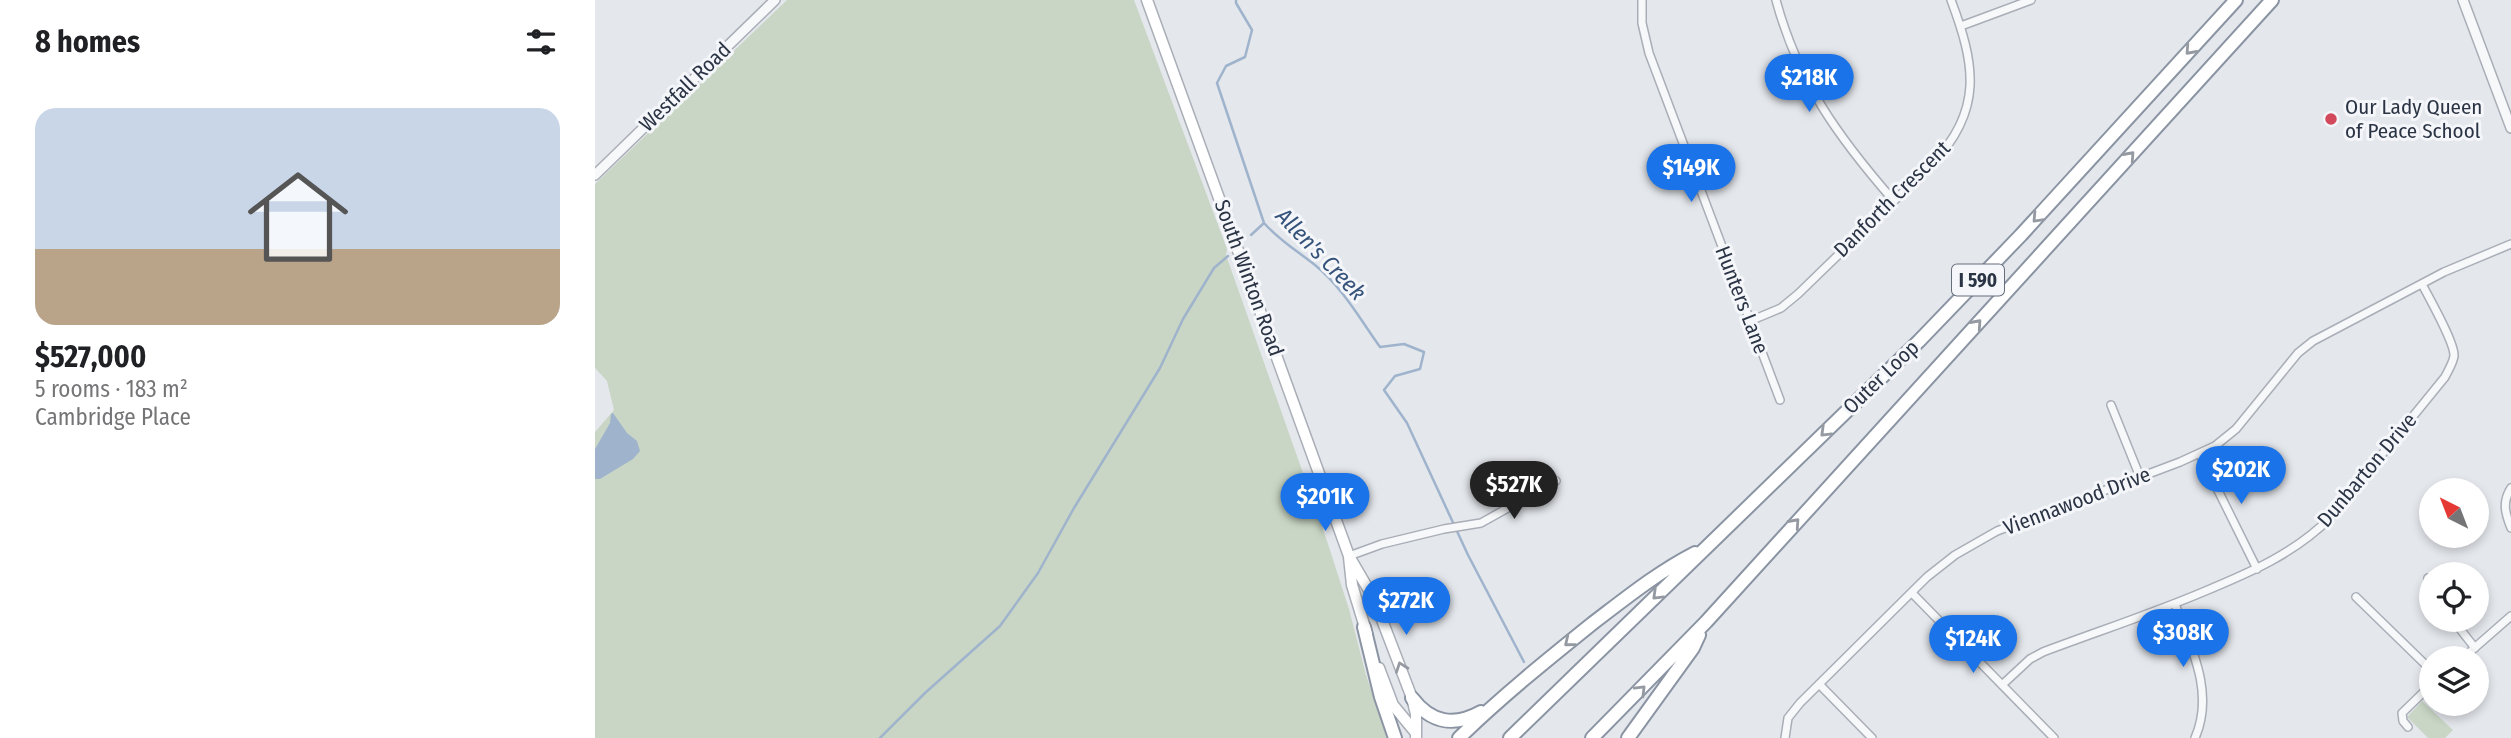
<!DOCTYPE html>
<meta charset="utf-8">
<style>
:root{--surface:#fff;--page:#f2f2f2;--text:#202124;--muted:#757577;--line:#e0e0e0;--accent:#1a73e8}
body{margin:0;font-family:"Fira Sans Condensed",sans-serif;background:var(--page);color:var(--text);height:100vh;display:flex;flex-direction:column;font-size:26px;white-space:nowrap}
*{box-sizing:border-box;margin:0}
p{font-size:23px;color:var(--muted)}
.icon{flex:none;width:38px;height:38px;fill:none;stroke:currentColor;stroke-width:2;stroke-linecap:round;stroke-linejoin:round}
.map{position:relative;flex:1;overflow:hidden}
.side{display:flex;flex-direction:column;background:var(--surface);width:595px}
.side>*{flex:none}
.needle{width:46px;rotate:318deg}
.tools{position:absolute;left:1824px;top:478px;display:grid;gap:14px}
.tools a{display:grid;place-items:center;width:70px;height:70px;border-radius:50%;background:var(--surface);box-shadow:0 4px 10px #0003;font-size:35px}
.price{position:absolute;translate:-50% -60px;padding:0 16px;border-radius:24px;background:var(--accent);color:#fff;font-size:23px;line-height:46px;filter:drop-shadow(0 2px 4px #0008)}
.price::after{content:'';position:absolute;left:50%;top:42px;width:21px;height:16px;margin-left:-10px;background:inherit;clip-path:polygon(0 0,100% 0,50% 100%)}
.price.on{background:#222;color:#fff}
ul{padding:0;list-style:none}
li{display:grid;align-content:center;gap:14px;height:371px;padding:0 35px}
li+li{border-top:2px solid var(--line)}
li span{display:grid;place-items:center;height:217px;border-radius:21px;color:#555}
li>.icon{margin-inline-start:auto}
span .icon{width:126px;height:126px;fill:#fffc;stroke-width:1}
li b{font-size:30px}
h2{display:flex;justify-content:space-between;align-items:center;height:84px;padding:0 35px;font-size:30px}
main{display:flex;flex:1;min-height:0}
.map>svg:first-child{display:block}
.green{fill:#c9d6c5}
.water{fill:#9fb4cc}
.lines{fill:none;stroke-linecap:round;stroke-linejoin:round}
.stream{stroke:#9fb4cc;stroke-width:2.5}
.minor-casing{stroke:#a9aeb7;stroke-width:10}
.tertiary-casing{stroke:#a9aeb7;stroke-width:12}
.secondary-casing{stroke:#a9aeb7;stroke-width:13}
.motorway-casing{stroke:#8b94a3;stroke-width:16}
.minor{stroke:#f7f8fa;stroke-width:7}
.tertiary{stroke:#f7f8fa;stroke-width:9}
.secondary{stroke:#fff;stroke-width:10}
.motorway{stroke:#fff;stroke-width:12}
.oneway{stroke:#959aa2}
.poi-dot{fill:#d1495b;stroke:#f4f6f9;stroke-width:2.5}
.labels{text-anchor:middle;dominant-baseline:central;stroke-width:6;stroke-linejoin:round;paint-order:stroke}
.shield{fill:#f4f6f9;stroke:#676e7b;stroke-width:2}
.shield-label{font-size:19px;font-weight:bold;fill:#2b3445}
.street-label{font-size:21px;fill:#2b3445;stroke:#f4f6f9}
.poi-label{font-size:21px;fill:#2b3445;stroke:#f4f6f9;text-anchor:start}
.water-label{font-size:23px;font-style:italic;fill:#34527a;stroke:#f4f6f9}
</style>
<main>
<section class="side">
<h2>8 homes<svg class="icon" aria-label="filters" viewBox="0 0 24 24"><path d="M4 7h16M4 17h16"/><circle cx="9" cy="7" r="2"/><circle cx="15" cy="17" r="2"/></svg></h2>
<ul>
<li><span style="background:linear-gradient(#c9d6e8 65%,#b9a48a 0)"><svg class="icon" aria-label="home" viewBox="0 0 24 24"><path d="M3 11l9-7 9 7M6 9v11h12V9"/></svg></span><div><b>$527,000</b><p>5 rooms · 183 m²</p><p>Cambridge Place</p></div></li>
</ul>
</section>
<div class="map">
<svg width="1916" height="738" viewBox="0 0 1916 738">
<rect width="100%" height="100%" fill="#e4e7ec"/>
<path class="green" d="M192 0H539L632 249 631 255 732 541 754 609 771 675 793 738H0V432L19 410 12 381 0 368V184Z
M1827 701 1858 730 1850 738H1833L1812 717Z"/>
<path class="water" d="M18 413 32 433 42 441 45 451 38 459 5 479H0V449L15 423 16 414Z"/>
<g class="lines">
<path class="stream" d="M641 0V3L657 30 650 57 631 66 622 83 669 223C685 241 701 250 720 265 747 287 765 319 785 347L809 344 829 352 825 369 800 376 789 390 812 423 873 555 929 662
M656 235 669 223
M285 738 330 693 405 626 443 573 479 508 565 368 588 319 619 268 633 256"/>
<g class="minor-casing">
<path id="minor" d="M1047 0V23L1054 53 1185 400
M1181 0C1203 82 1244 138 1298 200
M1366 26 1436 0
M1155 321 1186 308 1203 294 1337 164C1389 110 1380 64 1356 0
M1516 405 1545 477
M1605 454 1662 569
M1916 488C1907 502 1910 513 1916 528
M754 556 787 544 849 529 886 523 961 481
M1833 578 1836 583
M1317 593 1459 738
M1761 597 1836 670
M1580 604C1596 647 1620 693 1600 738
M1858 620 1880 648
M1868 658 1916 616
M1224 684 1277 738
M1407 685 1435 659 1448 652C1501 632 1556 614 1608 592 1656 572 1699 554 1736 517L1850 377C1853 371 1858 363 1859 356 1860 343 1834 298 1827 284
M1813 727 1808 721 1807 713 1836 685
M1190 738 1193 718 1205 703 1332 577 1360 555 1402 531 1585 462 1620 446 1641 429 1703 353 1718 341 1849 272 1916 244"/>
</g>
<g class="tertiary-casing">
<path id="tertiary" d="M1868 0 1916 128
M0 175 180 0"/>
</g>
<g class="secondary-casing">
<path id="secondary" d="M552 0 754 556 779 599 817 698 821 714V738
M754 557 757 585 772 634
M784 668 798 705 821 733"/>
</g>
<g class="motorway-casing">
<path id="motorway" d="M769 627 786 697 800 738
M817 698C836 723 859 727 886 712
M864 738C906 697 952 660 998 623 1031 598 1063 572 1100 553
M915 738 1324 341 1426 235 1641 0
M997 738 1111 622 1677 0
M1033 738 1098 648 1104 635"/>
</g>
<use href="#minor" class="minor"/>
<use href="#tertiary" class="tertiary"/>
<use href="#secondary" class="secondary"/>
<use href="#motorway" class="motorway"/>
</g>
<defs><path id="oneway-chevron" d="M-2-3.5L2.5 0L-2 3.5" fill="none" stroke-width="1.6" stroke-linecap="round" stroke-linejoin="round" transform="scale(1.75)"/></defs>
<g class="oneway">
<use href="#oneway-chevron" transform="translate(1595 50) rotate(132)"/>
<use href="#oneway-chevron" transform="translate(1535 156) rotate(-48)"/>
<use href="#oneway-chevron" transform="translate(1442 218) rotate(133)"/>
<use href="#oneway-chevron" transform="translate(1382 324) rotate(-48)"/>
<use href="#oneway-chevron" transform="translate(1230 432) rotate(136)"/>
<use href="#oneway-chevron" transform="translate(1200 523) rotate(-48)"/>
<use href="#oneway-chevron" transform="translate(1062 595) rotate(136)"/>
<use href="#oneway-chevron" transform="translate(974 642) rotate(141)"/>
<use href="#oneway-chevron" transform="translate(806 667) rotate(-110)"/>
<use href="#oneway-chevron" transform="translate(1046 690) rotate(-45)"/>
</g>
<circle class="poi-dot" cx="1736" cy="119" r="7"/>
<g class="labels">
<rect class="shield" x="1357" y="264.5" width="52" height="31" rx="5"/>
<g class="shield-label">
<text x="1383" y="280">I 590</text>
</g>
<g class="street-label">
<text transform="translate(90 87) rotate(-44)">Westfall Road</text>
<text transform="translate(1297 199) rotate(-45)">Danforth Crescent</text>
<text transform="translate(654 278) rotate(70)">South Winton Road</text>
<text transform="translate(1147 300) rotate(69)">Hunters Lane</text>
<text transform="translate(1286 377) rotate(-44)">Outer Loop</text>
<text transform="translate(1772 470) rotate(-50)">Dunbarton Drive</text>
<text transform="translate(1482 501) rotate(-21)">Viennawood Drive</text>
</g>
<g class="poi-label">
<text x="1750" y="107">Our Lady Queen<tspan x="1750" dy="24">of Peace School</tspan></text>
</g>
<g class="water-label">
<text transform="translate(726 254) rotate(46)">Allen's Creek</text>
</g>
</g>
</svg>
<div class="tools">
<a><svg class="needle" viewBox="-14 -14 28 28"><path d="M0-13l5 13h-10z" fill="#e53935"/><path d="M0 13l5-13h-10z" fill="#757577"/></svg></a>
<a><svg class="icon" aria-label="locate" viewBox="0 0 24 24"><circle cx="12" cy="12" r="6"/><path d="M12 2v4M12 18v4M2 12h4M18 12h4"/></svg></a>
<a><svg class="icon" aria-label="layers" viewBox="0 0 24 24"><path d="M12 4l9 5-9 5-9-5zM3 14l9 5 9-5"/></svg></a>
</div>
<b class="price" style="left:1214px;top:114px">$218K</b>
<b class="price" style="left:1096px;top:204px">$149K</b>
<b class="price" style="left:1646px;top:506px">$202K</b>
<b class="price on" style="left:919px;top:521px">$527K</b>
<b class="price" style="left:730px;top:533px">$201K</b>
<b class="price" style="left:811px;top:637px">$272K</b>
<b class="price" style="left:1588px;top:669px">$308K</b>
<b class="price" style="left:1378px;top:675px">$124K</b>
</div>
</main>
